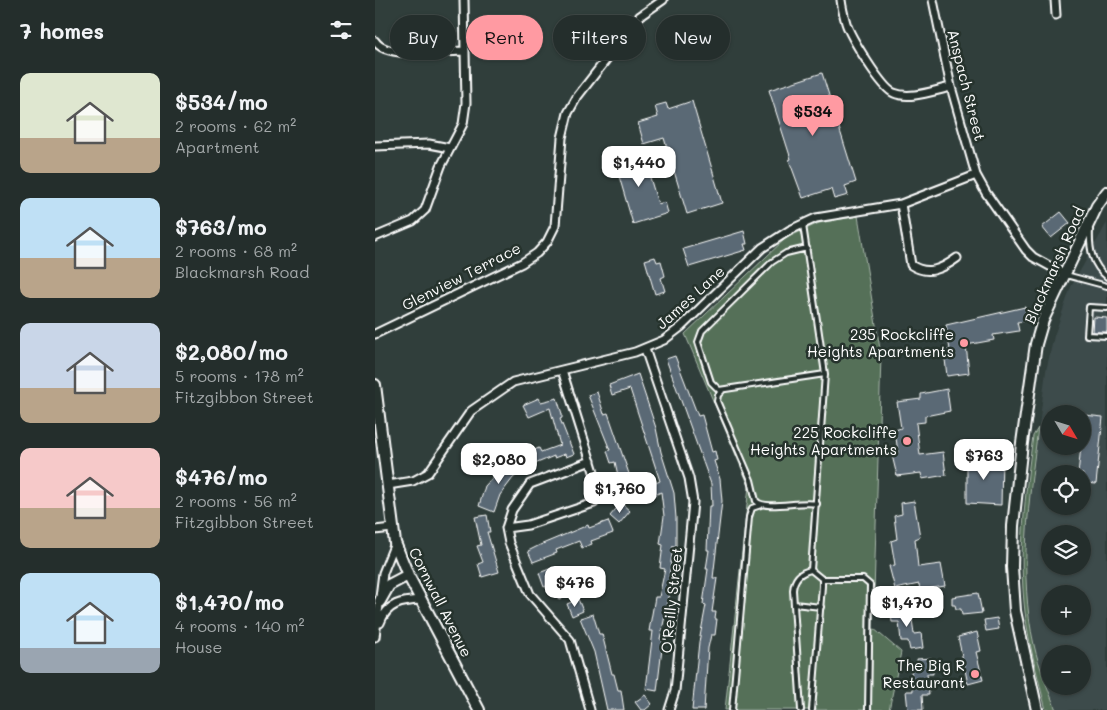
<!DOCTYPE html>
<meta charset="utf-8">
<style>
:root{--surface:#242e2c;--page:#303a38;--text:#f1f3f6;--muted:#a3a8a9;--line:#414a48;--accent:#ff9aa2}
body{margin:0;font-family:Mali,sans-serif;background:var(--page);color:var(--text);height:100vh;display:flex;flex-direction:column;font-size:19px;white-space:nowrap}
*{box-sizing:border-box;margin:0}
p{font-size:16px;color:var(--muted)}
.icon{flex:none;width:28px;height:28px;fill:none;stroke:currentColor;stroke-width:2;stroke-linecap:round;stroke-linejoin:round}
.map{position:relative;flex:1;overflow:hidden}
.sheet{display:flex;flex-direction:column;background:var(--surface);width:375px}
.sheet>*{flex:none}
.guide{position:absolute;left:15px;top:15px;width:475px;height:45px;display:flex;gap:10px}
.needle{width:32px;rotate:128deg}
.controls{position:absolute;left:666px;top:405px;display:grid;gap:10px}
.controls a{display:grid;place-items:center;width:50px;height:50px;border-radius:50%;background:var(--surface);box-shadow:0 1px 4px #0004,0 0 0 1px var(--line);font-size:25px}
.price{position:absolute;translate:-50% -42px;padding:0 11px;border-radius:10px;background:#fff;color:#222;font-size:16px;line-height:32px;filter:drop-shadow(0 1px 2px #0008)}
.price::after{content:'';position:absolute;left:50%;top:30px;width:15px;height:11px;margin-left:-8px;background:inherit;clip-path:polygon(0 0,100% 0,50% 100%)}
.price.current{background:var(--accent);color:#111}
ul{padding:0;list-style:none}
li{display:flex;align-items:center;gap:15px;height:125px;padding:0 20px}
li span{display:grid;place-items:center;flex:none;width:140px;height:100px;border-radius:10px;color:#555}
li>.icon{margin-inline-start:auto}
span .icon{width:60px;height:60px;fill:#fffc;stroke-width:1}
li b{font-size:21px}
h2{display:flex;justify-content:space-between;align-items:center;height:60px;padding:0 20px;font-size:21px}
.chip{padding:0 18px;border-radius:22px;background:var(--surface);box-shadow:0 1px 4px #0004,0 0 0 1px var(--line);font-size:18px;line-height:45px}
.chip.current{background:var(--accent);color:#111}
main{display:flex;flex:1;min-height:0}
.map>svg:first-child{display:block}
.built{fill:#3d4b4c;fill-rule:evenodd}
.green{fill:#547058;stroke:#aab8ac}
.building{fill:#5a6975;stroke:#fff}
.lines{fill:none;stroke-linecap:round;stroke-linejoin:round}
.lane-casing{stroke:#fff;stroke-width:8}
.street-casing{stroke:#fff;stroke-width:11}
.secondary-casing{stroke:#fff;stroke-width:14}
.lane{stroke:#26332d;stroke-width:4}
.street{stroke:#26332d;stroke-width:7}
.secondary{stroke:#26332d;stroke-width:10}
.poi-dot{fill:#ff9aa2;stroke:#26332d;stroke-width:2}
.labels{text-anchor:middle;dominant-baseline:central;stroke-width:5;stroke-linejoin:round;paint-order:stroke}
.street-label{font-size:15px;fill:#fff;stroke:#26332d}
.poi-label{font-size:15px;fill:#fff;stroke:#26332d;text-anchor:end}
</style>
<main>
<section class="sheet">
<h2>7 homes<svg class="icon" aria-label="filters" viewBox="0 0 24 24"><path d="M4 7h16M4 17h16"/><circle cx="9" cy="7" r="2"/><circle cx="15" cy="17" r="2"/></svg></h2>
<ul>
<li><span style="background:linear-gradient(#dfe7d0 65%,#b9a48a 0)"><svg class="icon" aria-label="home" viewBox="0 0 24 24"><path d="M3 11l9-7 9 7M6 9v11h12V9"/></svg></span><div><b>$534/mo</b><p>2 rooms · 62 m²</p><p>Apartment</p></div></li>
<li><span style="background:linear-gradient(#bfe0f5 60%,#b9a48a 0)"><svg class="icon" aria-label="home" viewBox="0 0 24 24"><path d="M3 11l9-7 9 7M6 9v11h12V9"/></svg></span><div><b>$763/mo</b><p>2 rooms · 68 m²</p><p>Blackmarsh Road</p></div></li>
<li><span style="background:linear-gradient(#c9d6e8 65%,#b9a48a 0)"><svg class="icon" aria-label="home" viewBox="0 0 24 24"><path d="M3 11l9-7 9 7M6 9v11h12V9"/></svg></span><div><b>$2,080/mo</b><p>5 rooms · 178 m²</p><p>Fitzgibbon Street</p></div></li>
<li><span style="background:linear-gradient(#f6c9c9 60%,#b9a48a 0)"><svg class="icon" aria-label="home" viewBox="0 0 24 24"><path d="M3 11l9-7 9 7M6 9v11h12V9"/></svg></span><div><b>$476/mo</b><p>2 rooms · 56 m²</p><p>Fitzgibbon Street</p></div></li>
<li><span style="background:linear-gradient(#bfe0f5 75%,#9aa5b1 0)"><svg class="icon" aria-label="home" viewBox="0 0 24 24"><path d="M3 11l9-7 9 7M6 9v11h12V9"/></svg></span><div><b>$1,470/mo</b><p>4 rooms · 140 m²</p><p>House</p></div></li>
</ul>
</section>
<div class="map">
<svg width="732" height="710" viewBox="0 0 732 710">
<rect width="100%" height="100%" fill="#303e3b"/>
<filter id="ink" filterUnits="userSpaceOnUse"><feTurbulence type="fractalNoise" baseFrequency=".02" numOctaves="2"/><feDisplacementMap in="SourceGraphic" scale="10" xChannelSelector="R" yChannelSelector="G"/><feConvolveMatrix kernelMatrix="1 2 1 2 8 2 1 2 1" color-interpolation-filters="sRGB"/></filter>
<g filter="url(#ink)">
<path class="built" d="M732 223V710H681L659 646 652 604V521L671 371 679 336 696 287ZM675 414H708V446H675ZM675 474H708V506H675ZM675 534H708V566H675ZM675 594H708V626H675ZM675 654H708V686H675Z"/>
<path class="green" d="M483 216 506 355 498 628 526 652 514 710H350L374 486 310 334 411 238 444 223Z
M663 428C654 500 643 574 659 645 664 667 673 689 681 710H671C663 678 654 645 650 612 643 553 650 494 658 436Z"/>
<path class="building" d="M447 73 481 182 470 186 473 195 459 199 456 189 428 198 414 160 416 159 394 90Z
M317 101 347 203 312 214 289 138 269 144 263 123 283 117 280 106 291 103 293 109Z
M267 151 283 204 290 202 293 213 258 224 239 159Z
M686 212 695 223 676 238 667 227Z
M369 231 372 244H369L371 250 314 267 308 249Z
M280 257 282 262 286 261 290 276 286 278 290 291 280 294 270 260Z
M650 307 653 321 642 322 644 331 618 335 619 340 591 345 594 373 572 376 569 351 575 350 571 325Z
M719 317 732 318V332H718Z
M300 356 323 416 327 415 337 452 340 451 342 460 339 461 345 479 347 501 338 578H342L337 612H341L340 619H342L340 635H336L333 648 329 710H317L324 642 331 605 328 604 333 569H331L334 550H332L334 506H337L336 484 291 359Z
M263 374 281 428 286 452 299 493 301 518V546H298L294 578 298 579 285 639 288 640 282 691 271 689 278 631H274L280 597H284L290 569 285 568 288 545 285 544 289 516 286 492 280 495 276 485 285 481 255 389 237 395 234 385Z
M572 389 575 411 550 416V422L541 423 545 455 568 452 571 475 547 479 546 473 522 476 517 455 523 453 520 430 526 428 522 402 546 399V394Z
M222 392 229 414 233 413 261 494 248 498 240 462 236 463 232 451 235 450 213 395Z
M164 398 166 402 182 398 187 414V418L185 419 199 454 191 457 190 454 179 458V456L155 466 151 456 157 451 164 448 166 452 185 445 175 408 154 417 148 405Z
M709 415 728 417 721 484 708 483V474H703L706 446H708Z
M592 458H627L626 505 592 503Z
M133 461 137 465 142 461 150 469 138 478 125 495 119 512 104 506 110 486Z
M539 501 545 537 540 539 543 567 566 564 570 586 545 590 544 584 520 589 514 566 520 565 516 541 522 539 519 516 527 514 526 503Z
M246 503 255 511 244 524 235 516Z
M112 515 115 532H112L124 572 107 577 103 564 108 562 102 546 106 545 100 517Z
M233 521 238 533 216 541 217 544 207 548 204 541 181 550 182 553 158 562 153 551 165 545 213 525 214 528Z
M177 568 184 587 188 584 194 595 184 600 176 584 169 587 164 573Z
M603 593 607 613 587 615 586 609H581L580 605H577V597Z
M203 599 208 611 197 616 192 604Z
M530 607V613L536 612 539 634 546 633 548 648 535 650 533 641H526L524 622H517L515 608Z
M218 614 224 634H227L237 674H239L243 690H246L249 710H232L219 652 205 618Z
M622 618 624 629 611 631 609 620Z
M602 632 606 651 601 652 608 680 593 684 583 637Z
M557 658 558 674H552L554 695H547L548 710H533L531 691H538L536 670 543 668 542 659Z
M270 695 277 704 270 710H266L260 702Z"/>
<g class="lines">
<g class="lane-casing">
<path id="lane" d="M428 225 450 374 436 570
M715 230C714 249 717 265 732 277
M432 248 411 253 397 262 327 331 323 342 336 382 344 390 450 374
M691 275 732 286
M732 308 714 307 712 335 732 336
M347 391 343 395 342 401 376 480 381 501C391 511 426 500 442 504
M447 579H488L495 585 493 710
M419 604 446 607
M357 710 374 517 377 508 386 505
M426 710 418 590C419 579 425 572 436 570L447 579V586L437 710"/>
</g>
<g class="street-casing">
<path id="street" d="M466 0C467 8 469 16 471 23 475 36 507 89 519 93 535 100 560 90 576 87
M558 0 576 87 601 175 611 193 651 250 658 257 691 275
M680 0 681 15
M0 41C12 60 69 51 90 51
M0 146 54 144 75 148
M526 204 536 265C553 276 567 269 582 258
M0 237 38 221 50 210 66 166 88 124 91 103 89 0
M0 334 147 263 162 253 172 242 180 226 187 138 193 113 202 97 265 16 288 0
M270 349 314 478 318 502 300 691 294 710
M13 485 38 481 53 473 96 411 138 382 260 352 289 340 306 327 387 248 415 230 441 218 526 204 601 175
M131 528 153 525 219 503 226 494 187 370
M0 530 17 528
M5 623C12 603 27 601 46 600
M0 637 8 573 20 543
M215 710 195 640 155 594 134 543 131 528 137 510 155 484 216 461"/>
</g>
<g class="secondary-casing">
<path id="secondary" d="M0 385 20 543 33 575 104 710
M5 601 14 585 33 575
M662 710 640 611 637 567 638 526 647 443 661 344 668 320 722 206 732 192"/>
</g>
<use href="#lane" class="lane"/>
<use href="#street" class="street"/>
<use href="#secondary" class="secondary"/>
</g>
</g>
<g class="poi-dot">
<circle cx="589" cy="343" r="5"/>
<circle cx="532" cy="441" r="5"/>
<circle cx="600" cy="674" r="5"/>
</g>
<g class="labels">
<g class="street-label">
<text transform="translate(592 85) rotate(76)">Anspach Street</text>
<text transform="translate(679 265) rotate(-66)">Blackmarsh Road</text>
<text transform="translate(86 276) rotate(-27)">Glenview Terrace</text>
<text transform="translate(315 297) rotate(-42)">James Lane</text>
<text transform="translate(296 600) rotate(-84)">O'Reilly Street</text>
<text transform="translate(66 602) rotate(63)">Cornwall Avenue</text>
</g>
<g class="poi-label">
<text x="579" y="334">235 Rockcliffe<tspan x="579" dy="17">Heights Apartments</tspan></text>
<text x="522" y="432">225 Rockcliffe<tspan x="522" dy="17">Heights Apartments</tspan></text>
<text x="590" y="665">The Big R<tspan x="590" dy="17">Restaurant</tspan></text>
</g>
</g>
</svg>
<div class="controls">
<a><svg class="needle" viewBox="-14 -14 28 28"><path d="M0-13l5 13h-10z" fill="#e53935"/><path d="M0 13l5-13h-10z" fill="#a3a8a9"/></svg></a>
<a><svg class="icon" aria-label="locate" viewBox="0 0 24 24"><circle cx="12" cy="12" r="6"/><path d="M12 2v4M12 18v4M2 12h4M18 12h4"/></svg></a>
<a><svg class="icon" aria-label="layers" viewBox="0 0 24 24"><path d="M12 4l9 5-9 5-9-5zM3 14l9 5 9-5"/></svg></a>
<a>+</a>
<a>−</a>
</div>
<b class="price current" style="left:438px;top:137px">$534</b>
<b class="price" style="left:264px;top:188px">$1,440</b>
<b class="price" style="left:609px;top:481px">$763</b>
<b class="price" style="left:124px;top:485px">$2,080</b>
<b class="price" style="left:245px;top:514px">$1,760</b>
<b class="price" style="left:200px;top:608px">$476</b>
<b class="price" style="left:532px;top:628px">$1,470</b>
<div class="guide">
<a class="chip">Buy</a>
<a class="chip current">Rent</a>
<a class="chip">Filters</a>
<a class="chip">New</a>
</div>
</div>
</main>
